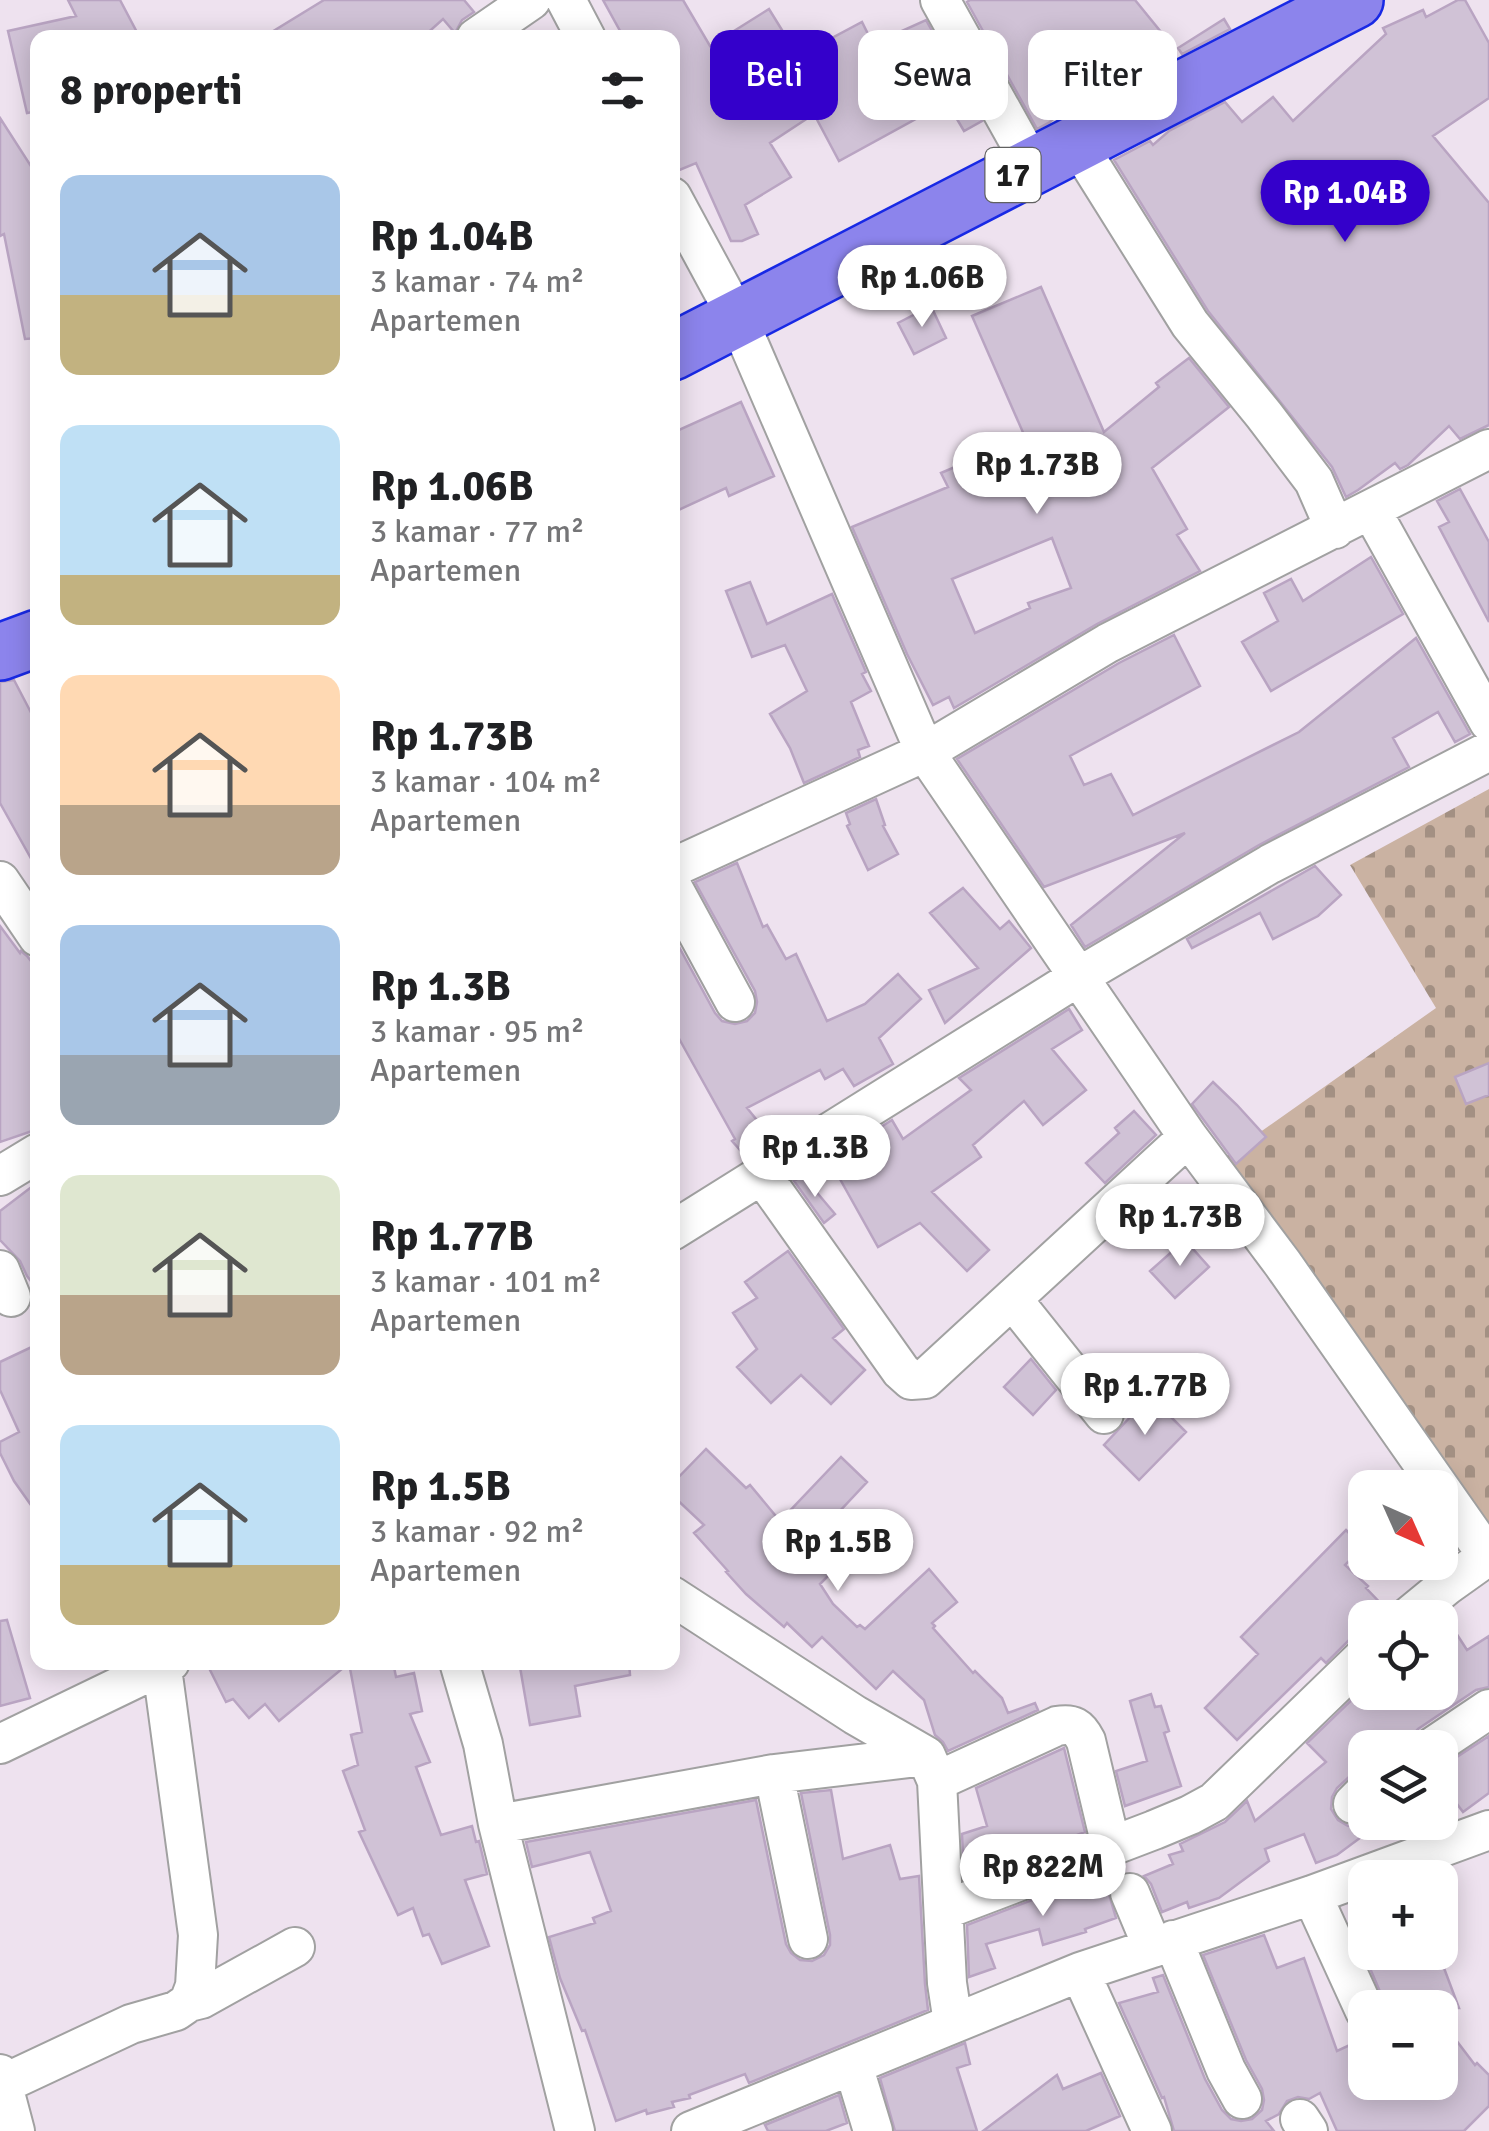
<!DOCTYPE html>
<html lang="id">
<meta charset="utf-8">
<style>
:root{--surface:#fff;--page:#f2f2f2;--text:#202124;--muted:#757577;--accent:#3400cb}
body{margin:0;font-family:Signika,sans-serif;background:var(--page);color:var(--text);height:100vh;display:flex;flex-direction:column;font-size:38px;white-space:nowrap}
*{box-sizing:border-box;margin:0}
p{font-size:32px;color:var(--muted)}
.icon{flex:none;width:55px;height:55px;fill:none;stroke:currentColor;stroke-width:2;stroke-linecap:round;stroke-linejoin:round}
.map{position:relative;flex:1;overflow:hidden}
.side{position:absolute;left:30px;top:30px;width:650px;height:1640px;display:flex;flex-direction:column;background:var(--surface);border-radius:20px;box-shadow:0 5px 25px #0003}
.side>*{flex:none}
.top-card{position:absolute;left:710px;top:30px;width:628px;height:90px;display:flex;gap:20px}
.needle{width:65px;rotate:135deg}
.tools{position:absolute;left:1348px;top:1470px;display:grid;gap:20px}
.tools a{display:grid;place-items:center;width:110px;height:110px;border-radius:20px;background:var(--surface);box-shadow:0 5px 25px #0003;font-size:50px}
.price{position:absolute;translate:-50% -85px;padding:0 22px;border-radius:35px;background:#fff;color:#222;font-size:32px;line-height:65px;filter:drop-shadow(0 2px 5px #0008)}
.price::after{content:'';position:absolute;left:50%;top:60px;width:30px;height:22px;margin-left:-15px;background:inherit;clip-path:polygon(0 0,100% 0,50% 100%)}
.price.active{background:var(--accent);color:#fff}
ul{padding:0;list-style:none}
li{display:flex;align-items:center;gap:30px;height:250px;padding:0 30px}
li span{display:grid;place-items:center;flex:none;width:280px;height:200px;border-radius:20px;color:#555}
li>.icon{margin-inline-start:auto}
span .icon{width:120px;height:120px;fill:#fffc;stroke-width:1}
li b{font-size:42px}
h2{display:flex;justify-content:space-between;align-items:center;height:120px;padding:0 30px;font-size:42px}
.tag{padding:0 35px;border-radius:20px;background:var(--surface);box-shadow:0 5px 25px #0003;font-size:35px;line-height:90px}
.tag.active{background:var(--accent);color:#fff}
.map>svg:first-child{display:block}
.cemetery{fill:url(#cemetery-stones)}
.building{fill:#d0c2d6;stroke:#b9a4c2;stroke-width:2.5;fill-rule:evenodd}
.lines{fill:none;stroke-linecap:round;stroke-linejoin:round}
.minor-casing{stroke:#a1a1a1;stroke-width:42}
.highway-casing{stroke:#1829e5;stroke-width:60}
.minor{stroke:#fff;stroke-width:38}
.highway{stroke:#8c84ec;stroke-width:55}
.labels{text-anchor:middle;dominant-baseline:central;stroke-width:10;stroke-linejoin:round;paint-order:stroke}
.shield{fill:#fff;stroke:#616161;stroke-width:2.5}
.shield-label{font-size:32px;font-weight:bold;fill:#1d1d1d}
</style>
<div class="map">
<svg width="1489" height="2131" viewBox="0 0 1489 2131">
<defs>
<pattern id="cemetery-stones" width="16" height="16" patternUnits="userSpaceOnUse" patternTransform="scale(2.5)"><rect width="16" height="16" fill="#cab2a2"/><path d="M2 7V4a2 2 0 0 1 4 0v3zM10 15v-3a2 2 0 0 1 4 0v3z" fill="#a39083"/></pattern>
</defs>
<rect width="100%" height="100%" fill="#eee2ef"/>
<path class="cemetery" d="M1489 789V1526L1222 1159 1436 1008 1350 865Z"/>
<path class="building" d="M68 0H120L140 38H38V111L27 113 8 31 76 16Z
M324 0H464L474 12 462 20 455 33 443 19 422 38H262Z
M603 0H683L710 46 769 9 798 56 862 22 873 44 926 20 982 121 964 131 947 102 839 161 814 114 770 143 791 177 745 205 758 234 742 241H731L696 163 672 173V38H624Z
M970 0H1135L1165 37 1128 72 1125 68 1086 101 1079 94 1050 122 1037 129 967 2Z
M1458 0H1465L1489 43V98L1433 136 1489 203V425L1460 439 1449 426 1408 465 1400 469 1395 463 1358 490 1346 497 1332 467 1208 311 1114 160 1150 141 1153 145 1169 131 1225 102 1242 122 1273 97 1293 121 1386 34 1383 28 1423 10 1426 17Z
M1224 19 1230 29 1182 54 1178 48Z
M0 118 38 177V338L25 339 4 234 0 236Z
M1041 287 1104 432 1159 387 1156 383 1189 358 1229 407 1152 468 1187 529 1177 535 1200 571 1097 624 954 708 949 697 933 705 907 654 852 527 948 487 941 473 1025 437 972 316ZM1052 538 1071 588 1028 603 1030 608 975 633 952 579Z
M931 306 946 338 914 354 898 323Z
M741 402 774 476 729 496 726 488 672 513V433Z
M1460 489 1489 542V622L1439 527 1449 522 1437 501Z
M1371 557 1403 614 1271 691 1242 642 1278 621 1264 593 1291 579 1303 601Z
M750 582 767 624 832 594 866 672 862 674 871 691 851 702 869 746 858 750 860 757 804 783 790 748 770 714 807 691 785 645 752 657 726 591Z
M1174 635 1200 686 1070 756 1084 785 1111 774 1133 815 1299 732 1416 638 1470 734 1455 742 1438 712 1393 738 1409 767 1259 845 1085 947 1071 925 1185 833 1044 887 957 759 1119 663Z
M14 680 38 726V871L0 803V682Z
M876 799 885 825 883 826 898 854 868 870 847 826 850 824 846 813Z
M737 863 763 927 767 925 786 959 796 954 827 1021 865 1004 898 974 921 999 879 1038 893 1064 854 1086 843 1069 825 1079 820 1070 747 1108 774 1141 747 1158 732 1141 735 1139 672 1026V934L715 1013 722 1021 735 1024 747 1021 755 1013 757 1002 755 991 695 882Z
M1315 866 1341 895 1318 916 1273 939 1260 913 1192 948 1187 939Z
M963 888 1000 929 1009 921 1031 948 945 1023 929 990 978 968 930 913Z
M0 926 20 953 21 951 27 956 38 970V1129L0 1142Z
M1069 1009 1082 1030 1052 1049 1086 1090 1043 1125 1024 1101 973 1145 981 1157 932 1192 989 1250 967 1271 920 1223 878 1247 831 1163 867 1140 865 1137 892 1120 903 1139 971 1090 959 1078Z
M1489 1063V1095L1466 1104 1455 1077Z
M1213 1082 1237 1105 1266 1137 1236 1164 1192 1104Z
M1134 1111 1156 1135 1105 1183 1086 1163 1119 1133 1115 1128Z
M803 1176 835 1214 824 1223 794 1181Z
M38 1182V1290L27 1276 20 1261 0 1240V1211Z
M1185 1240 1209 1267 1175 1298 1150 1271Z
M788 1251 844 1329 833 1338 865 1370 831 1404 801 1375 771 1403 737 1367 757 1349 733 1313 757 1298 745 1282Z
M38 1344V1515L14 1481 0 1453V1442L19 1432 0 1390V1362Z
M1031 1359 1056 1390 1033 1415 1004 1387Z
M1150 1396 1186 1432 1139 1480 1104 1445Z
M706 1449 746 1488 750 1485 780 1521 841 1457 867 1482 822 1530 846 1555 828 1572 830 1574 820 1584 833 1604 857 1627 860 1625 865 1629 929 1569 957 1602 932 1623 935 1626 933 1628 973 1673 975 1671 1002 1698 1008 1713 1035 1703 1038 1710 948 1751 943 1742 935 1735 924 1700 893 1671 876 1689 822 1637 812 1647 787 1623 784 1627 746 1594 726 1572 728 1571 694 1533 704 1525 672 1495V1484Z
M1346 1530 1363 1547 1345 1565 1368 1586 1366 1588 1386 1609 1385 1618H1365V1634L1359 1635 1349 1640 1326 1663 1321 1658 1237 1740 1205 1708 1258 1654 1241 1637Z
M1445 1616 1467 1650 1489 1636V1687L1476 1690 1418 1729 1411 1737 1409 1748H1365V1770L1358 1771 1350 1776 1337 1788 1332 1797 1331 1809 1338 1820 1348 1826 1362 1824 1368 1832 1337 1855 1316 1863 1304 1834 1265 1849 1269 1861 1219 1898 1189 1908 1187 1902 1162 1912 1151 1884 1144 1876 1173 1864 1169 1855 1183 1851 1180 1844 1225 1822 1247 1801 1255 1821 1326 1762 1307 1743 1365 1687V1692H1440V1620Z
M7 1620 30 1698 0 1706V1621Z
M206 1662H393L396 1677 414 1673 422 1711 410 1714 430 1762 416 1767 441 1835 472 1826 476 1842 479 1841 487 1874 465 1880 489 1946 442 1964 429 1934 423 1936 413 1908 398 1915 359 1832 365 1830 343 1771 358 1765 351 1735 362 1732 349 1663 279 1721 265 1704 249 1718 233 1699 226 1702Z
M543 1662H629L630 1675 575 1686 580 1716 530 1725 520 1667Z
M1151 1694 1155 1707 1161 1706 1169 1731 1164 1733 1181 1786 1125 1806 1116 1771 1147 1761 1130 1701Z
M1489 1736V1793L1463 1812 1448 1792 1453 1789 1440 1768Z
M1064 1748 1085 1832 964 1878 962 1834 987 1826 976 1788Z
M831 1790 843 1859 890 1845 900 1879 919 1876 925 1984 928 2010 749 2083 745 2074 689 2095 690 2098 672 2102 674 2107 647 2114 646 2110 616 2121 585 2030 582 2031 560 1978 549 1937 595 1923 593 1918 611 1911 590 1852 532 1867 526 1842 756 1800 786 1944 791 1953 800 1960 812 1961 824 1955 830 1945V1935L801 1793Z
M1103 1873 1104 1883 1112 1880 1108 1891 1116 1918 1085 1929 1086 1932 1043 1945 1039 1929 986 1944 995 1968 969 1977 967 1925Z
M1264 1935 1277 1968 1304 1958 1337 2051 1365 2038V2082H1440V2019L1475 2065 1477 2063 1489 2075V2106L1464 2131H1337L1320 2093 1309 2099 1298 2097 1287 2101 1279 2114 1266 2121 1274 2131H1174L1164 2097 1162 2098 1119 2003 1158 1992 1153 1978 1163 1975 1205 2079 1222 2110 1231 2119 1241 2121 1252 2119 1262 2110 1264 2100 1262 2089 1246 2060 1203 1955Z
M1363 1952H1438L1459 2008H1387Z
M965 2043 970 2064 957 2068 977 2131H895L880 2078Z
M1101 2073 1120 2116 1086 2131H983L1057 2075 1063 2089Z
M839 2095 847 2123 826 2131H768L765 2125Z"/>
<g class="lines">
<g class="minor-casing">
<path id="minor" d="M566 0 586 38
M940 0 1032 165
M476 38 531 0
M1076 142 1190 324 1264 415 1314 481 1335 529
M672 197 738 319 925 752 1188 1137 1283 1264 1440 1488
M1371 510 1489 722
M672 868 925 752 1108 643 1489 449
M0 881 38 937
M672 886 735 1002
M762 1175 901 1371 911 1380 925 1379 1188 1137
M0 1176 38 1153
M672 1231 1078 977 1270 864 1489 751
M0 1270 11 1297
M1013 1300 1104 1414
M1440 1488 1489 1558
M672 1596 855 1715 926 1756 937 1781 947 1983 953 2023
M1407 1618 1446 1586 1488 1556
M459 1662 483 1744 498 1824 575 2131
M0 1744 170 1662
M1431 1748 1489 1709
M774 1774 808 1939
M937 1781 1057 1726C1073 1723 1079 1727 1086 1741L1111 1846
M1353 1804 1365 1792
M498 1824 774 1774 926 1756
M1130 1893 1153 1948
M1312 1895 1365 2011
M944 1910 1154 1830 1190 1815 1214 1802 1365 1656
M1173 1940 1226 2070 1242 2099
M1080 1972 1152 2131
M189 2002 201 1999 295 1947
M853 2065 873 2131
M0 2074 15 2131
M3 2084 131 2024 176 2011 189 2002 195 1986 198 1935 162 1668
M1300 2119 1308 2131
M691 2131 1080 1972 1312 1895 1489 1830"/>
</g>
<g class="highway-casing">
<path id="highway" d="M672 352 1355 0
M0 652 38 638"/>
</g>
<use href="#minor" class="minor"/>
<use href="#highway" class="highway"/>
</g>
<g class="labels">
<rect class="shield" x="985.5" y="148" width="55" height="54" rx="8"/>
<g class="shield-label">
<text x="1013" y="175">17</text>
</g>
</g>
</svg>
<div class="tools">
<a><svg class="needle" viewBox="-14 -14 28 28"><path d="M0-13l5 13h-10z" fill="#e53935"/><path d="M0 13l5-13h-10z" fill="#757577"/></svg></a>
<a><svg class="icon" aria-label="locate" viewBox="0 0 24 24"><circle cx="12" cy="12" r="6"/><path d="M12 2v4M12 18v4M2 12h4M18 12h4"/></svg></a>
<a><svg class="icon" aria-label="layers" viewBox="0 0 24 24"><path d="M12 4l9 5-9 5-9-5zM3 14l9 5 9-5"/></svg></a>
<a>+</a>
<a>−</a>
</div>
<b class="price active" style="left:1345px;top:245px">Rp 1.04B</b>
<b class="price" style="left:922px;top:330px">Rp 1.06B</b>
<b class="price" style="left:1037px;top:517px">Rp 1.73B</b>
<b class="price" style="left:815px;top:1200px">Rp 1.3B</b>
<b class="price" style="left:1180px;top:1269px">Rp 1.73B</b>
<b class="price" style="left:1145px;top:1438px">Rp 1.77B</b>
<b class="price" style="left:838px;top:1594px">Rp 1.5B</b>
<b class="price" style="left:1043px;top:1919px">Rp 822M</b>
<div class="top-card">
<a class="tag active">Beli</a>
<a class="tag">Sewa</a>
<a class="tag">Filter</a>
</div>
<section class="side">
<h2>8 properti<svg class="icon" aria-label="filters" viewBox="0 0 24 24"><path d="M4 7h16M4 17h16"/><circle cx="9" cy="7" r="2"/><circle cx="15" cy="17" r="2"/></svg></h2>
<ul>
<li><span style="background:linear-gradient(#a9c7e8 60%,#c2b280 0)"><svg class="icon" aria-label="home" viewBox="0 0 24 24"><path d="M3 11l9-7 9 7M6 9v11h12V9"/></svg></span><div><b>Rp 1.04B</b><p>3 kamar · 74 m²</p><p>Apartemen</p></div></li>
<li><span style="background:linear-gradient(#bfe0f5 75%,#c2b280 0)"><svg class="icon" aria-label="home" viewBox="0 0 24 24"><path d="M3 11l9-7 9 7M6 9v11h12V9"/></svg></span><div><b>Rp 1.06B</b><p>3 kamar · 77 m²</p><p>Apartemen</p></div></li>
<li><span style="background:linear-gradient(#ffd9b3 65%,#b9a48a 0)"><svg class="icon" aria-label="home" viewBox="0 0 24 24"><path d="M3 11l9-7 9 7M6 9v11h12V9"/></svg></span><div><b>Rp 1.73B</b><p>3 kamar · 104 m²</p><p>Apartemen</p></div></li>
<li><span style="background:linear-gradient(#a9c7e8 65%,#9aa5b1 0)"><svg class="icon" aria-label="home" viewBox="0 0 24 24"><path d="M3 11l9-7 9 7M6 9v11h12V9"/></svg></span><div><b>Rp 1.3B</b><p>3 kamar · 95 m²</p><p>Apartemen</p></div></li>
<li><span style="background:linear-gradient(#dfe7d0 60%,#b9a48a 0)"><svg class="icon" aria-label="home" viewBox="0 0 24 24"><path d="M3 11l9-7 9 7M6 9v11h12V9"/></svg></span><div><b>Rp 1.77B</b><p>3 kamar · 101 m²</p><p>Apartemen</p></div></li>
<li><span style="background:linear-gradient(#bfe0f5 70%,#c2b280 0)"><svg class="icon" aria-label="home" viewBox="0 0 24 24"><path d="M3 11l9-7 9 7M6 9v11h12V9"/></svg></span><div><b>Rp 1.5B</b><p>3 kamar · 92 m²</p><p>Apartemen</p></div></li>
</ul>
</section>
</div>
